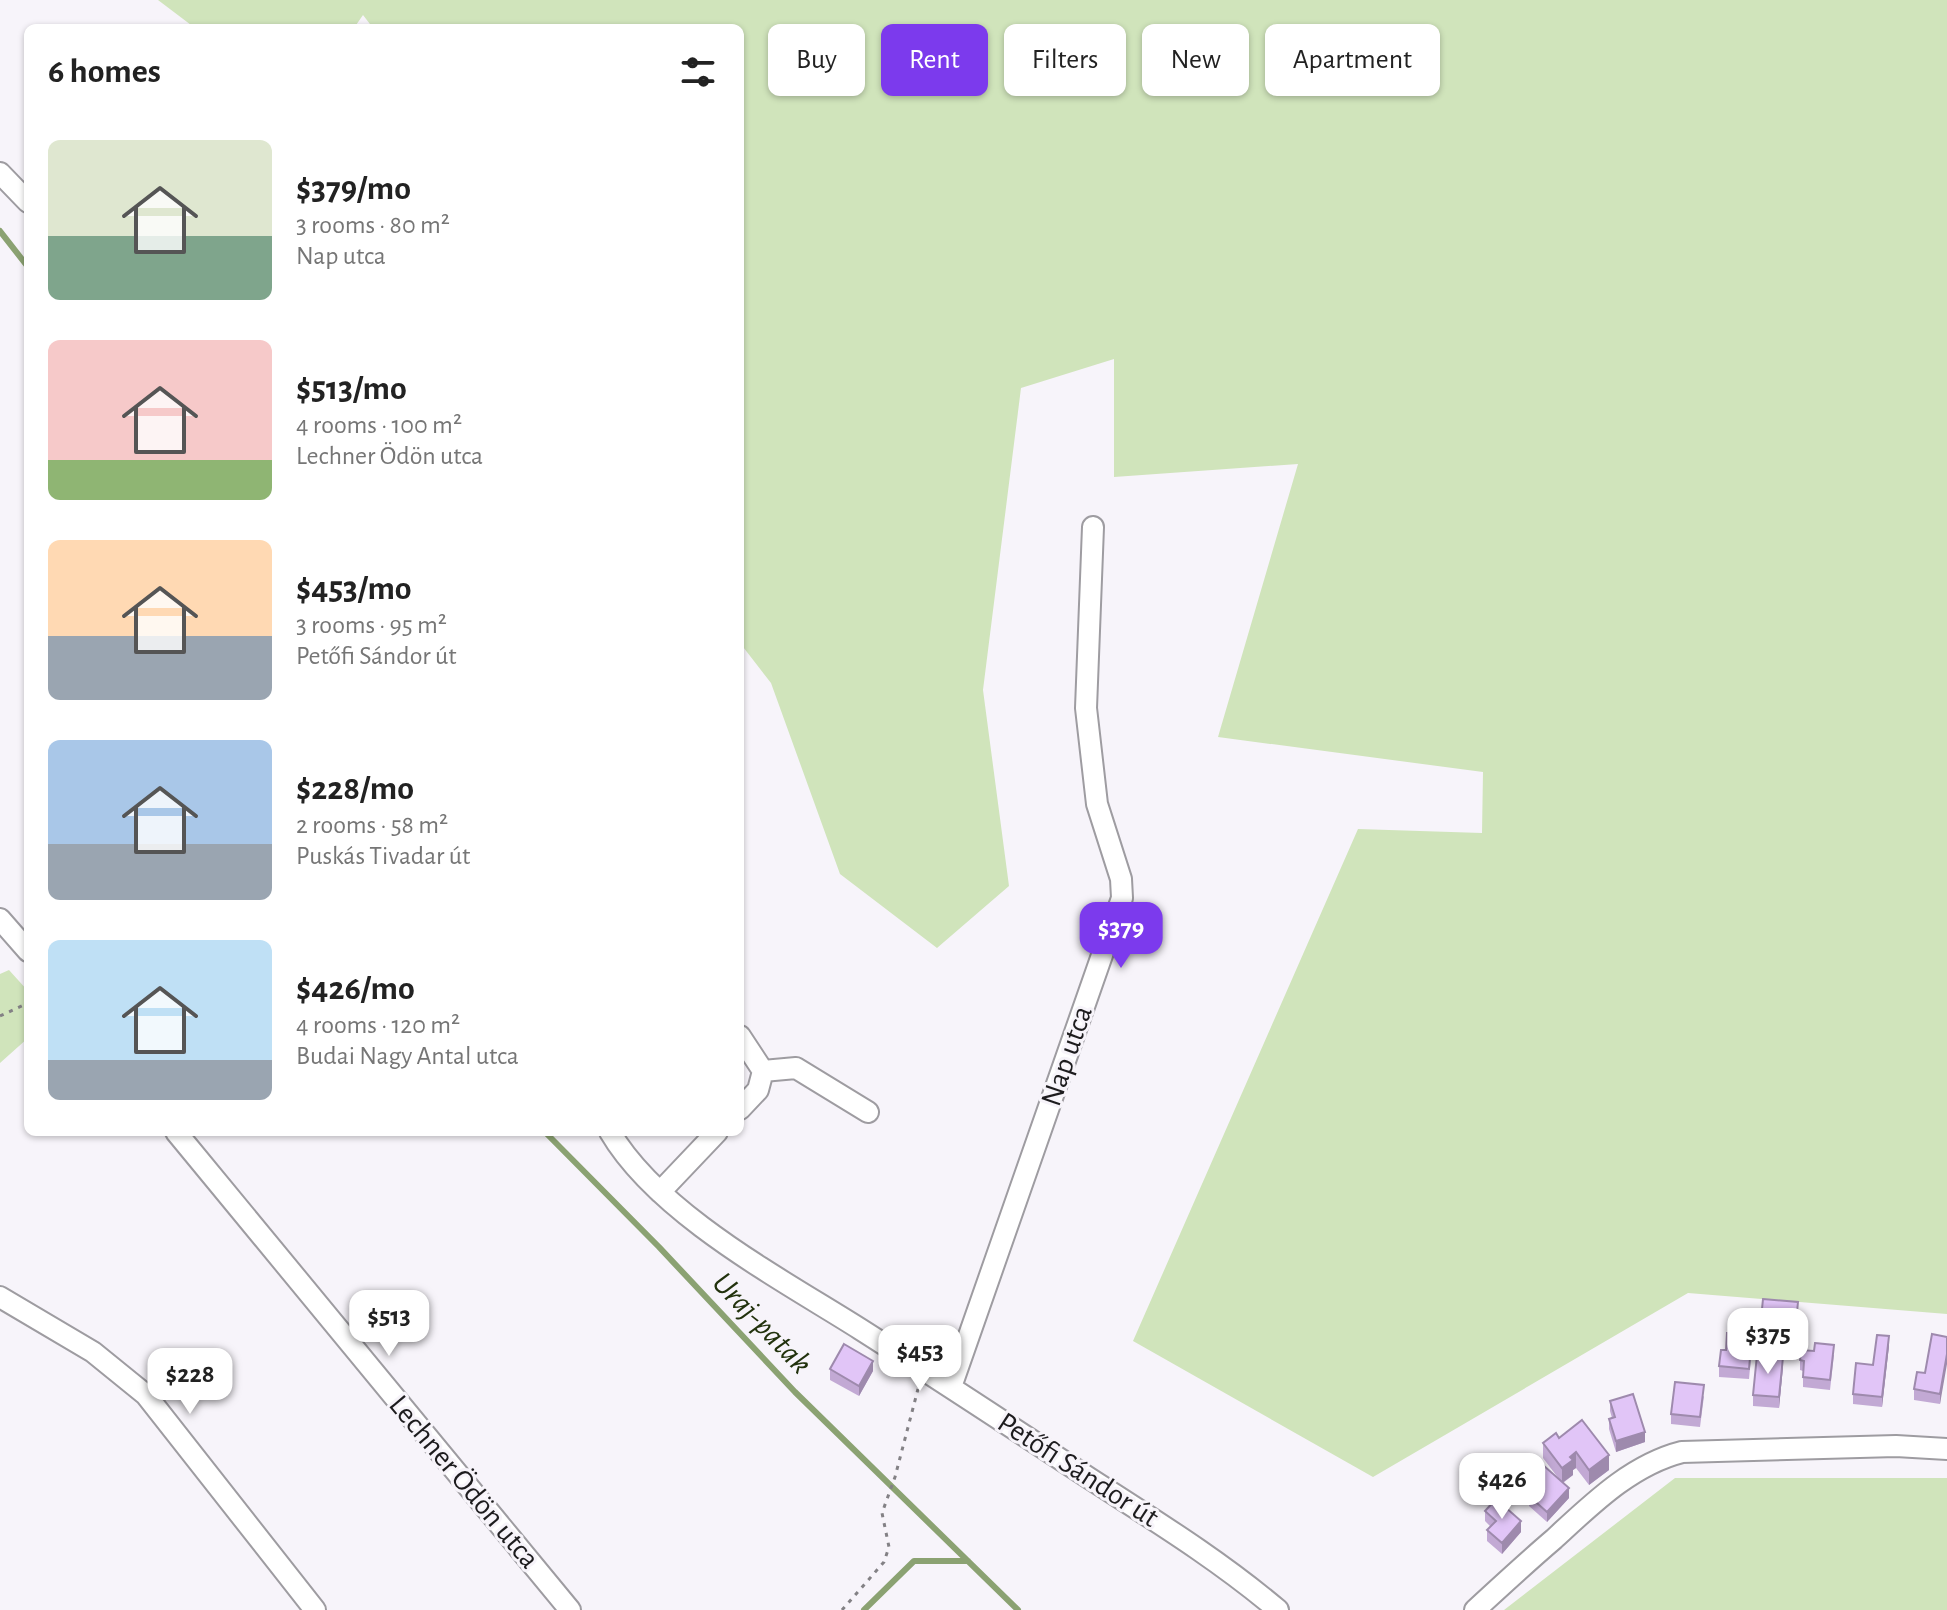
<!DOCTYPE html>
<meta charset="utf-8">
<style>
:root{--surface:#fff;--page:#f2f2f2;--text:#222;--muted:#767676;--accent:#7c3aed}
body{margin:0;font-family:"Alegreya Sans",sans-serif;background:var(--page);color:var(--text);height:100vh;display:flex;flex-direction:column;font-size:30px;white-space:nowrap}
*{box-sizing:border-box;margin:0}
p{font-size:26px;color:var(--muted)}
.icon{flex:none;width:44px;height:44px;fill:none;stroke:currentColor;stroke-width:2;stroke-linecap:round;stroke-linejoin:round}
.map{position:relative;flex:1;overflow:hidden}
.panel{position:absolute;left:24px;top:24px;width:720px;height:1112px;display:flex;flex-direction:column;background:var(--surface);border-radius:12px;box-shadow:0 2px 6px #0004}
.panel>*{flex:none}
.guide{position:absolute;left:768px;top:24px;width:760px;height:72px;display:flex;gap:16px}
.price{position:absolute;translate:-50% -68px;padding:0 18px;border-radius:16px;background:#fff;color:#222;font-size:26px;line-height:52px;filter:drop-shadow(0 2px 4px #0008)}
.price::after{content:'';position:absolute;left:50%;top:48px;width:24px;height:18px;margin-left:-12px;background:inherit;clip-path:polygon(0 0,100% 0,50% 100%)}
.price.selected{background:var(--accent);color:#fff}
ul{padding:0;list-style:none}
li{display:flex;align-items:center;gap:24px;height:200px;padding:0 24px}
li span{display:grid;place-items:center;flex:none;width:224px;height:160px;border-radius:12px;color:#555}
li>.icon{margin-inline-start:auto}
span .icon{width:96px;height:96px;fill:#fffc;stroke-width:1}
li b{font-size:34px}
h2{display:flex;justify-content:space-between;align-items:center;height:96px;padding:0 24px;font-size:34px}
.tag{padding:0 28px;border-radius:12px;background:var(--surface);box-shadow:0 2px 6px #0004;font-size:28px;line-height:72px}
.tag.selected{background:var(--accent);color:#fff}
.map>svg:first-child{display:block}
.green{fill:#d0e4bb}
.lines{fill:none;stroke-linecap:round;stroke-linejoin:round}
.stream{stroke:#8ba272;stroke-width:6}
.minor-casing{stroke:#9e9ca1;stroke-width:24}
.path{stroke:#838185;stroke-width:3;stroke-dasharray:4 6;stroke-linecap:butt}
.minor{stroke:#fff;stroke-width:20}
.wall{fill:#c2a9d4}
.shaded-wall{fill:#9e8aad}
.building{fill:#e1c5f7;stroke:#9e8aad;stroke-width:2}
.labels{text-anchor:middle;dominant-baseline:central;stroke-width:6;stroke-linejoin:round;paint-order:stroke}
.street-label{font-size:30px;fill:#1d1c1e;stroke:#f7f4fa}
.water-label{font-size:32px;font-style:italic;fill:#22320d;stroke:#f7f4fa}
</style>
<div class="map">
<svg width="1947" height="1610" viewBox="0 0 1947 1610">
<rect width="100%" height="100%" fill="#f7f4fa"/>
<path class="green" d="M158 0H1947V1314L1688 1293 1373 1477 1133 1341 1358 829 1482 833 1483 772 1218 737 1298 464 1114 477V359L1021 388 983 690 1009 886 937 948 840 874 771 683 740 643V28H373L363 15 354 28H195Z
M9 970 28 991V1038L0 1063V974Z
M1675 1478H1947V1610H1504Z"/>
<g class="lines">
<path class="stream" d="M0 231 28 267
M545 1132 659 1247 795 1392 1018 1610
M864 1610 914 1561H968"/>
<g class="minor-casing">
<path id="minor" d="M0 173 28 202
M0 919 28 951
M740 1036 763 1071 758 1090 740 1109
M763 1071 796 1068 868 1112
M176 1132 570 1610
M610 1132C658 1214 781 1279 860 1329 937 1378 1013 1428 1089 1478 1154 1520 1219 1560 1278 1610
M660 1192 717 1132
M0 1297 93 1352 146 1395 315 1610
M951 1387 1122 898 1121 879 1097 804 1086 708 1093 527
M1475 1610C1501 1586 1527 1562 1554 1539 1592 1504 1631 1465 1682 1452L1896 1446 1947 1449"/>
</g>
<path class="path" d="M0 1016 28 1003
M842 1610 884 1562 889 1547 882 1513 895 1477 918 1389"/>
<use href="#minor" class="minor"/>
</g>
<path class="wall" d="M1763 1299 1798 1302 1797 1317 1762 1314Z
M1947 1337 1940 1404 1914 1400V1389Z
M1752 1346 1749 1379 1719 1377V1366L1726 1350Z
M1889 1346 1882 1407 1853 1404V1394L1873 1365Z
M1834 1355 1830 1390 1803 1387V1371L1800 1370V1360Z
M1783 1367 1779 1408 1753 1406V1395Z
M830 1369 873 1371 859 1396 830 1380Z
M1704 1396 1700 1427 1671 1424V1414Z
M1610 1401 1645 1442 1616 1452 1609 1429V1419L1612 1418 1610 1411Z
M1559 1438 1609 1470 1589 1485 1576 1468 1573 1470V1475L1563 1483 1569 1498 1547 1522 1529 1506V1496L1519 1487V1477L1559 1479 1543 1458V1443Z
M1485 1511 1521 1532 1502 1554 1487 1541V1530L1491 1527 1485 1521Z"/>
<path class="shaded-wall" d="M1889 1336V1346L1882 1407V1397Z
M1947 1354V1364L1940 1404V1394Z
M1783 1357V1367L1779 1408V1397Z
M873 1361V1371L859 1396V1386Z
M1645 1432V1442L1616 1452V1441Z
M1576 1452V1468L1573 1470V1475L1562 1483V1468L1570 1457Z
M1609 1455V1470L1589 1485V1470Z
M1569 1488V1498L1547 1522V1512Z
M1521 1521V1532L1502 1554V1543Z"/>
<path class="building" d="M1763 1299 1798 1302 1797 1312 1762 1309Z
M1727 1333 1752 1335 1749 1369 1719 1366 1721 1350H1726Z
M1932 1334 1947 1337V1354L1940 1394 1914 1389 1917 1372 1925 1373Z
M1877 1335 1889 1336 1882 1397 1853 1394 1856 1363 1873 1365Z
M1815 1343 1834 1345 1830 1380 1803 1377 1804 1361 1800 1360 1801 1350 1814 1351Z
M844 1344 873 1361 859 1386 830 1369Z
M1757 1355 1783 1357 1779 1397 1753 1395Z
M1675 1382 1704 1385 1700 1417 1671 1414Z
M1633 1394 1645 1432 1616 1441 1609 1419 1615 1417 1610 1401Z
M1582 1420 1609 1455 1589 1470 1576 1452 1570 1457 1573 1460 1562 1468 1543 1443 1556 1433 1559 1438Z
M1535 1458 1569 1488 1547 1512 1529 1496 1534 1490 1519 1477Z
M1496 1499 1521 1521 1502 1543 1487 1530 1496 1521 1485 1511Z"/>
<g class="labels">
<g class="street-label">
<text transform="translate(1067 1056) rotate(-71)">Nap utca</text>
<text transform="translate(1078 1470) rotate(33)">Petőfi Sándor út</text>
<text transform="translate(464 1482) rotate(50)">Lechner Ödön utca</text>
</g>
<g class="water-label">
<text transform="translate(762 1323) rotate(46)">Uraj-patak</text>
</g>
</g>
</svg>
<b class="price selected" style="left:1121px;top:970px">$379</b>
<b class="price" style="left:389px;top:1358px">$513</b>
<b class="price" style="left:1768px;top:1376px">$375</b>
<b class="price" style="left:920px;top:1393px">$453</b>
<b class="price" style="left:190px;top:1416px">$228</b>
<b class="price" style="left:1502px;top:1521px">$426</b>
<div class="guide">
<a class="tag">Buy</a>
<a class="tag selected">Rent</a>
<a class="tag">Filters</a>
<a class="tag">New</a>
<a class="tag">Apartment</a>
</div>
<section class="panel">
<h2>6 homes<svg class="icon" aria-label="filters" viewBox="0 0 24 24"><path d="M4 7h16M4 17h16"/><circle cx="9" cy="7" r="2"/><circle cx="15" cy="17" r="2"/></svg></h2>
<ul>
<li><span style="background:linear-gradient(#dfe7d0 60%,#7fa58c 0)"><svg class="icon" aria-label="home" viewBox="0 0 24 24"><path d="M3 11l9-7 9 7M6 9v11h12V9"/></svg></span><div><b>$379/mo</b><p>3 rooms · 80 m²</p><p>Nap utca</p></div></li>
<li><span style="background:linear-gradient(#f6c9c9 75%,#8fb573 0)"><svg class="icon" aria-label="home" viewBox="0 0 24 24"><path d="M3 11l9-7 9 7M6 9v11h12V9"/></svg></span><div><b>$513/mo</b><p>4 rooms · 100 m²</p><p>Lechner Ödön utca</p></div></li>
<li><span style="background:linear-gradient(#ffd9b3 60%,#9aa5b1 0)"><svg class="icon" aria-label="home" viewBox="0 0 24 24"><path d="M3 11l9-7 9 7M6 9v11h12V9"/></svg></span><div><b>$453/mo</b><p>3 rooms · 95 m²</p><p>Petőfi Sándor út</p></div></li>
<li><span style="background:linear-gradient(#a9c7e8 65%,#9aa5b1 0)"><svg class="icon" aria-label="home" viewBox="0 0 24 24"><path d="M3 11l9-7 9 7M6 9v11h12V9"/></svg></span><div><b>$228/mo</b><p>2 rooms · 58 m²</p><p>Puskás Tivadar út</p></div></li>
<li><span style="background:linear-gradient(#bfe0f5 75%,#9aa5b1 0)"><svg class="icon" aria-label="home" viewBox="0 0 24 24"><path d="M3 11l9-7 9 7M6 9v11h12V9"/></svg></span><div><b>$426/mo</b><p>4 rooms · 120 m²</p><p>Budai Nagy Antal utca</p></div></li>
</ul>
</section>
</div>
